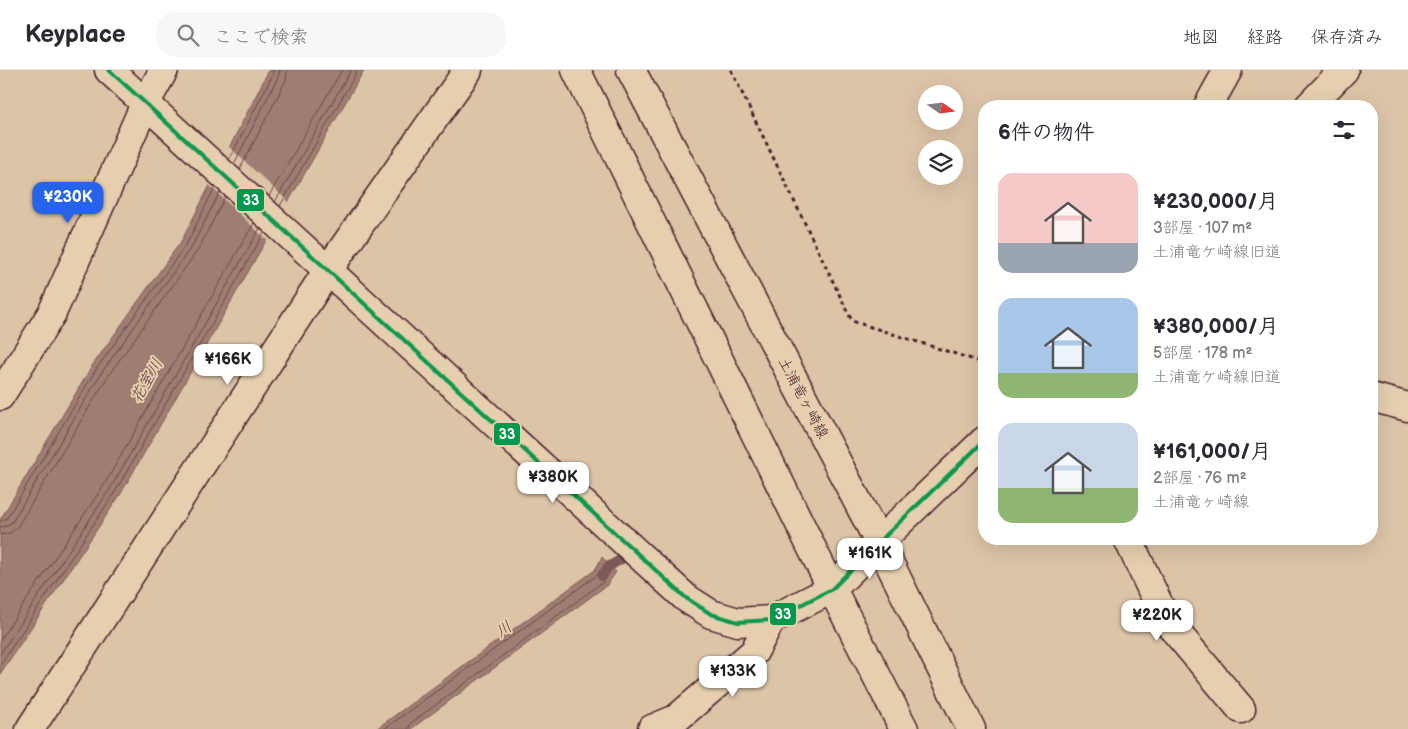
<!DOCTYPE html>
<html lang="ja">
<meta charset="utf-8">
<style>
:root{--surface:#fff;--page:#f7f7f7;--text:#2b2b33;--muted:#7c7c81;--line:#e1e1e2;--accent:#2563eb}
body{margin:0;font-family:"Balsamiq Sans","Klee One",sans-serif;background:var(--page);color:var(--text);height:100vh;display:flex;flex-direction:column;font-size:19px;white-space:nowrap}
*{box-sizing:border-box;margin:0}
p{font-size:16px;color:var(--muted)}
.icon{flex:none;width:28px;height:28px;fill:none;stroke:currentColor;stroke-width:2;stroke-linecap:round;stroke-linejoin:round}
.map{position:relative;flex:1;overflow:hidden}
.panel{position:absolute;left:978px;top:30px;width:400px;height:445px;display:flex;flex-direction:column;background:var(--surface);border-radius:20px;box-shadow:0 5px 20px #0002}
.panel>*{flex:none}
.needle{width:32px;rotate:104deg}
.tools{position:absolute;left:918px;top:15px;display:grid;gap:10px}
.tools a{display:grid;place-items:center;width:45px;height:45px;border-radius:50%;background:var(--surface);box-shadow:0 5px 20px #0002;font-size:25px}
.price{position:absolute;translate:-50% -42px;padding:0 11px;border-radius:10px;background:#fff;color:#222;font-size:16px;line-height:32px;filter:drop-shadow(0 1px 2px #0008)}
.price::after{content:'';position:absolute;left:50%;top:30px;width:15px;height:11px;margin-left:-8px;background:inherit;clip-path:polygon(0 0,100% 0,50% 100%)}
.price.on{background:var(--accent);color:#fff}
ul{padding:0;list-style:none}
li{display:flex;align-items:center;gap:15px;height:125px;padding:0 20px}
li span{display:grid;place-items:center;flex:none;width:140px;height:100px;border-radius:15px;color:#555}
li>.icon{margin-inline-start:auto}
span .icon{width:60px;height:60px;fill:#fffc;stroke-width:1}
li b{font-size:21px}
h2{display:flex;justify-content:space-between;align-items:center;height:60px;padding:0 20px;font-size:21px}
header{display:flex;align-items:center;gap:30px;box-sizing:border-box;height:70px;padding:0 25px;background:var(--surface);border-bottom:1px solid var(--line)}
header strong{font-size:24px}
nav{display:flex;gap:28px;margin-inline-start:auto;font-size:18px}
.search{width:350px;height:45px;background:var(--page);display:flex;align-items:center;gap:12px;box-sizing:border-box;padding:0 18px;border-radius:20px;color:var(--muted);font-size:19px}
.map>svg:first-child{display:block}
.water{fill:#9e7e72;stroke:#7c5856}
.pier{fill:#dcc4a7}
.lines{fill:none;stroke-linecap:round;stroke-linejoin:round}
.shore{stroke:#6c4547;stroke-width:1}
.stream{stroke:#7c5856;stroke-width:10}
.street-casing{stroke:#4a1f2b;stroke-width:31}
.secondary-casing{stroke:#4a1f2b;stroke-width:31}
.primary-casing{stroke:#4a1f2b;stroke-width:31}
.path{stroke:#4a1f2b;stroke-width:3;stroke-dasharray:4 4;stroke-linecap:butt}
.street{stroke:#e5cfaf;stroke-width:28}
.secondary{stroke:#e5cfaf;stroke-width:28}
.primary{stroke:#e5cfaf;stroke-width:28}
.bus-1-casing{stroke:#e5cfaf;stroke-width:8}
.bus-1{stroke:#07984d;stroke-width:4}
.labels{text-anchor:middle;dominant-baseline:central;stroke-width:4;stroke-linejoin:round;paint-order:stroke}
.street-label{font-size:15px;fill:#4a1f2b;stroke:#e5cfaf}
.water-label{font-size:16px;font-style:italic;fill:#5f373d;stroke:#e5cfaf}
.line-badge{stroke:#e5cfaf;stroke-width:2}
.badge-label{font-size:14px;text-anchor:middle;font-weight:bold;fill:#fff}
</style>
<header>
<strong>Keyplace</strong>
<div class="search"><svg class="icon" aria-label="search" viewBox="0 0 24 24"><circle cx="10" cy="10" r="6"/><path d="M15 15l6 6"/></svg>ここで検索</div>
<nav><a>地図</a><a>経路</a><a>保存済み</a></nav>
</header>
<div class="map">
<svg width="1408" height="659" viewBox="0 0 1408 659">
<rect width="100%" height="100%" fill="#dcc4a7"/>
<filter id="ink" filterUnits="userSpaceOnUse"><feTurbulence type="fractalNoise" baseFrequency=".02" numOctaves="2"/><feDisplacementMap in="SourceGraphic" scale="10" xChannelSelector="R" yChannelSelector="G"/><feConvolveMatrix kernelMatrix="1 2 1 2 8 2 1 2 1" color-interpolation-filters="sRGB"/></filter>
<g filter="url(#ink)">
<path class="water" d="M269 0H364L120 425 0 604V450L92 296 182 170Z
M602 487 616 502 607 515 411 659H376L595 500Z"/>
<path class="pier" d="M228 76 290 133 268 171 208 114Z"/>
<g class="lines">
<path class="shore" d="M229 90 273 4V0
M234 94 278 7 280 0
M240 99 286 10 287 0
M269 126 342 0
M275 132 351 0
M280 136 358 0
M0 451 7 448 97 298 187 173 215 117
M0 457 7 456 12 452 102 302 192 176 220 122
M0 465 10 463 18 456 108 306 198 180 225 127
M0 570 104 415 254 153
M0 584 110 419 260 158
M0 595 115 422 264 163
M384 659 597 505 602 498H605C610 503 608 506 603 512L411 653 408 659"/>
<path class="stream" d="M602 506 608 497 630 484"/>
<g class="street-casing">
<path id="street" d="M1208 36 1228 0
M0 326 52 243 145 34 164 0
M1371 327 1408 337
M1128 469 1166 550 1241 639
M30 659 328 200 468 0
M652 659 676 649 754 582 771 550"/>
</g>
<g class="secondary-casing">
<path id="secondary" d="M109 0 686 528 711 544 738 552 771 550 832 519 879 472 984 371
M1309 36 1344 0"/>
</g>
<g class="primary-casing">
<path id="primary" d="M576 0 832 519 904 659
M631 0 879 472 971 659"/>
</g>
<path class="path" d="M731 0 852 251 984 293"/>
<use href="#street" class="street"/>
<use href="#secondary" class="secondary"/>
<use href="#primary" class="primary"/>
<g class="bus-1-casing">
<path id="bus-1" d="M109 0 686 528 711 544 738 552 771 550 832 519 879 472 984 371"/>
</g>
<use href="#bus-1" class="bus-1"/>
</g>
</g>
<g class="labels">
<g class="street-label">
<text transform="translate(803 328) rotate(62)">土浦竜ヶ崎線</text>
</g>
<g class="water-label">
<text transform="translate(147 311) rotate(-60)">花室川</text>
<text transform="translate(504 560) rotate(-36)">川</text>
</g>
</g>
<g class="line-badge">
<rect x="236" y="118" width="29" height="24" rx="5" fill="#07984d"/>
<rect x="493" y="352" width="28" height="24" rx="5" fill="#07984d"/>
<rect x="769" y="532" width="28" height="24" rx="5" fill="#07984d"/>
</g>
<g class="badge-label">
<text x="251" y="135">33</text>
<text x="507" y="369">33</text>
<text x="783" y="549">33</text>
</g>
</svg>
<div class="tools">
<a><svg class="needle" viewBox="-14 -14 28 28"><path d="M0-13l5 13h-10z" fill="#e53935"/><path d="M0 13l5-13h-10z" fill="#7c7c81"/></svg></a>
<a><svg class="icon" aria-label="layers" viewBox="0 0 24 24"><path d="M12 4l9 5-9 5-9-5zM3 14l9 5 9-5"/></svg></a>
</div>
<b class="price on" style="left:68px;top:154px">¥230K</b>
<b class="price" style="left:228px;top:316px">¥166K</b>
<b class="price" style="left:553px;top:434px">¥380K</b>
<b class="price" style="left:870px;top:510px">¥161K</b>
<b class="price" style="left:1157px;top:572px">¥220K</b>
<b class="price" style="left:733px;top:628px">¥133K</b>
<section class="panel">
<h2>6件の物件<svg class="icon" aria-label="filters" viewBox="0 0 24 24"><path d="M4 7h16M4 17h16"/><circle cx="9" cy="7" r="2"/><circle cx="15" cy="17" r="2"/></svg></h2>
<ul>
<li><span style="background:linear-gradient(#f6c9c9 70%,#9aa5b1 0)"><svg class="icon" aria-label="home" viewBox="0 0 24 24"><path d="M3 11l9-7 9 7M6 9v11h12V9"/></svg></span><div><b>¥230,000/月</b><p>3部屋 · 107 m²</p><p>土浦竜ケ崎線旧道</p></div></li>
<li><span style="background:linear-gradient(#a9c7e8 75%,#8fb573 0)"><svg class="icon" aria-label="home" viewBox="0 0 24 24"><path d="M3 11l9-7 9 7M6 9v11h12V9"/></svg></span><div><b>¥380,000/月</b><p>5部屋 · 178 m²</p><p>土浦竜ケ崎線旧道</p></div></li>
<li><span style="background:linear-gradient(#c9d6e8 65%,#8fb573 0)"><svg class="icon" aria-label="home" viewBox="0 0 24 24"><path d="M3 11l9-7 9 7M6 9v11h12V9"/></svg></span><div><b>¥161,000/月</b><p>2部屋 · 76 m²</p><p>土浦竜ヶ崎線</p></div></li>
</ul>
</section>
</div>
